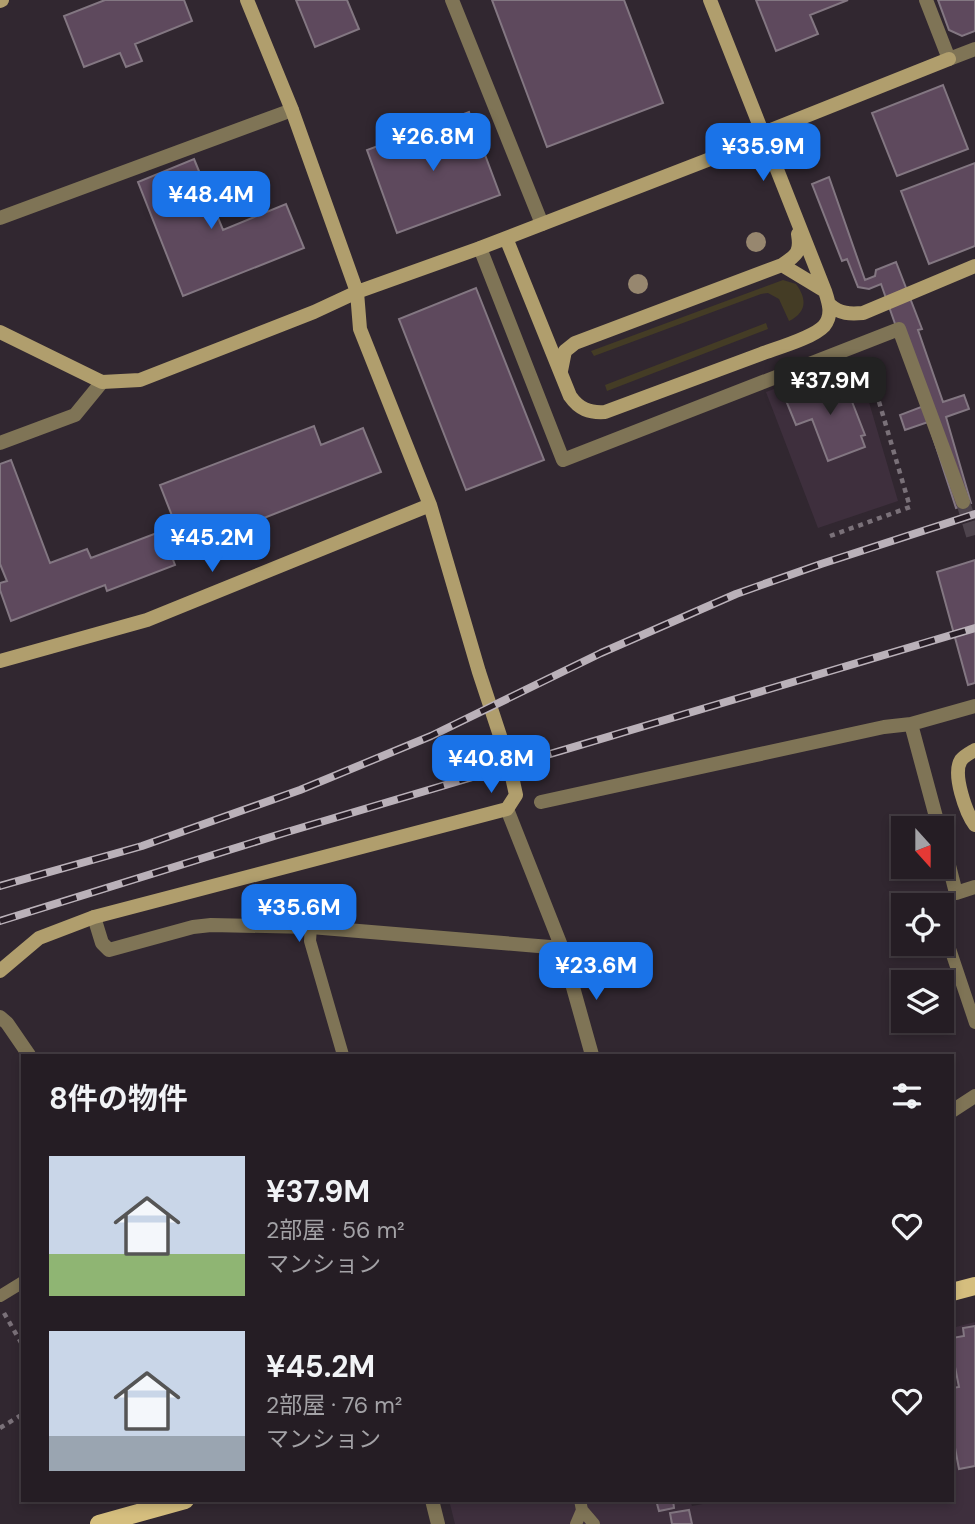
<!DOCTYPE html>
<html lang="ja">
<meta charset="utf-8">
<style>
:root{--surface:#251d24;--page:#2d262c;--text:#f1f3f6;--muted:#a3a2a6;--line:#423b41;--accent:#1a73e8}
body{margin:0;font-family:"DM Sans","Noto Sans JP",sans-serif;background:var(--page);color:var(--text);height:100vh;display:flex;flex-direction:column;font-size:26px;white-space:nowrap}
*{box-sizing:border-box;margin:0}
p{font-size:23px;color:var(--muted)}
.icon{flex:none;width:38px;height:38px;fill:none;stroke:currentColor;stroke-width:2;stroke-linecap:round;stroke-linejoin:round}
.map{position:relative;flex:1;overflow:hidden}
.side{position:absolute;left:21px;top:1054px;width:933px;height:448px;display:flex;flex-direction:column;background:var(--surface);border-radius:0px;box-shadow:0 4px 10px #0003,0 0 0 2px var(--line)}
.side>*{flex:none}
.needle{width:46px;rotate:159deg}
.buttons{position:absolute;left:891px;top:816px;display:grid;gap:14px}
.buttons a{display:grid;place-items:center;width:63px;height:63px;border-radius:0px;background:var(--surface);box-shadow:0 4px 10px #0003,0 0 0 2px var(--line);font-size:35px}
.price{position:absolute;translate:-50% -60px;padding:0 16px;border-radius:14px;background:var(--accent);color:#fff;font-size:23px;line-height:46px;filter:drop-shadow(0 2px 4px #0008)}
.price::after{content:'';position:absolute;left:50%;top:42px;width:21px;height:16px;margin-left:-10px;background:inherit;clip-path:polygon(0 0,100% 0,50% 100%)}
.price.selected{background:#222;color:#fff}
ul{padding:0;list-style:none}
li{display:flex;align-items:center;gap:21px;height:175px;padding:0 28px}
li span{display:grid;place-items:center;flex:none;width:196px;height:140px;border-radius:0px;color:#555}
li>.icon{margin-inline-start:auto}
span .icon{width:84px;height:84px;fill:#fffc;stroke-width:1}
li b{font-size:30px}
h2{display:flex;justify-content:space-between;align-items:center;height:84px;padding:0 28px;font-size:30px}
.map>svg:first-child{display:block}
.built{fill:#3e2f3d}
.green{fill:#443c25}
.building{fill:#5e495d;stroke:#837782;stroke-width:2}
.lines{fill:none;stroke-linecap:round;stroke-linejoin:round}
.street-tunnel{stroke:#4e444d;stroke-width:14;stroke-dasharray:14 7;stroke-linecap:butt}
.path{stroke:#7a7179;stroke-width:4.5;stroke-dasharray:5 5;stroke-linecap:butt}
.lane{stroke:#7f7456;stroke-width:12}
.street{stroke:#7f7456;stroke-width:14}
.secondary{stroke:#b09e6d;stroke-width:14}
.primary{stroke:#d5be7e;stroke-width:18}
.rail-casing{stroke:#bab1b9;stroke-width:8}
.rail{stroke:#271d26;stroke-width:5;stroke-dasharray:16;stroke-linecap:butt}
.tree{fill:#97876f}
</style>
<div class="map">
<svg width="975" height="1524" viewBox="0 0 975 1524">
<rect width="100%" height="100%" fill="#312730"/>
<path class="built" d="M856 358 898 501 818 528 766 392Z
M975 1322V1524H455L449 1500H690L692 1506 724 1500H952V1328Z"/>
<path class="green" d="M783 280 796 284C807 299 807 312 789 321L779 299 768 293 761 294 594 356 591 351Z
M766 323 768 329 607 391 605 385Z"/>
<path class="building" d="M105 0H184L192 21 135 44 142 61 126 67 120 53 84 67 64 16Z
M296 0H347L359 29 315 47Z
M492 0H624L663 103 547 147Z
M756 0H848L810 15 818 34 776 51Z
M938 0H975V31L962 36 949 30Z
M943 85 968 149 897 176 872 113Z
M469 112 500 195 397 233 367 150Z
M194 159 223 230 286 204 304 248 183 296 138 182Z
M975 163V246L929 264 901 191Z
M829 177 865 280 875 276 876 270 896 262 922 329 918 330 943 402 964 395 969 409 946 417 971 503 956 508 928 422 905 430 900 415 924 406 881 284 869 289 858 287 847 259 842 261 812 184Z
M476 288 544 460 466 490 399 319Z
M842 376 865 435 861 436 865 447 828 461 812 419 796 425 785 398Z
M314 426 321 445 363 428 381 472 185 549 160 485Z
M11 460 50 563 87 549 91 558 162 531 175 565 107 591 105 585 11 621 0 590V583L7 581 0 564V464Z
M975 560V683L968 685 937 572Z
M975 1326V1466L959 1469 952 1432V1388L959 1387 952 1352V1338L964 1336 963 1328Z
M656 1500H673L674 1508 659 1511Z
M689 1510 692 1524H672L670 1513Z"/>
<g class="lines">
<path class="street-tunnel" d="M963 502 975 542"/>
<path class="path" d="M830 536 910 507 867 361
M4 1313 23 1346
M0 1428 23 1414"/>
<path class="lane" d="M934 904V905
M942 925 975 1023
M311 927 310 941 343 1055
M0 1296 23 1282
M580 1500 582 1510 594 1524
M576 1524 582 1510"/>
<path class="street" d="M452 0 542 224
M926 0 949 59 975 49
M0 218 292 110
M480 248 563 460 899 329 963 502
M0 443 75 415 102 382
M541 802 884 727 911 724
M507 809 562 948
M939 828 911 724 975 706
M942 838 956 893 975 887
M94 917 102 943 109 950 193 927 211 925 311 927 562 948 592 1055
M0 1017 7 1023 29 1055
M952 1111 975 1096
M432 1500 438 1524"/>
<path class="secondary" d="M0 1 2 0
M506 238 570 396C579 409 589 413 605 412 657 393 709 373 761 354 777 348 813 338 824 326 833 315 829 303 825 291L710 0
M782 265 825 291
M830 305C840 314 850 314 863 313L975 266
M0 332 102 382 140 380 314 312 357 292 480 248 723 154 761 134 949 59
M561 371 565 351 575 343 782 265C797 255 801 252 798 234
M0 661 147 620 430 505
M975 750C970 753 964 756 961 760 952 774 966 813 975 825
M0 971 39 938 94 917 507 809 516 795 509 763 479 672 430 505 360 329 357 292 292 110 247 0"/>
<path class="primary" d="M952 1292 975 1286
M99 1524 185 1500"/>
<g class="rail-casing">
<path id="rail" d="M0 886 142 846 300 790 431 736 601 653 736 594 821 564 975 514
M0 921 287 832 975 628"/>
</g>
<use href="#rail" class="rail"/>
</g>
<g class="tree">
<circle cx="756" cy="242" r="10"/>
<circle cx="638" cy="284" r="10"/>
</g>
</svg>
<div class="buttons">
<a><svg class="needle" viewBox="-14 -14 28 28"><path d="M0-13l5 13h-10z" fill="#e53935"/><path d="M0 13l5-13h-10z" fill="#a3a2a6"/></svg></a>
<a><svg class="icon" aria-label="locate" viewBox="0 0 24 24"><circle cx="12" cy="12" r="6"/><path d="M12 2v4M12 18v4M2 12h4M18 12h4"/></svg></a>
<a><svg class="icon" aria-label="layers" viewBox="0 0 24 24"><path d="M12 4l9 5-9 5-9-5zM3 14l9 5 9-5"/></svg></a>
</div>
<b class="price" style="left:433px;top:173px">¥26.8M</b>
<b class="price" style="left:763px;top:183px">¥35.9M</b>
<b class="price" style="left:211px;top:231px">¥48.4M</b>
<b class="price selected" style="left:830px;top:417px">¥37.9M</b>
<b class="price" style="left:212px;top:574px">¥45.2M</b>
<b class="price" style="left:491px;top:795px">¥40.8M</b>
<b class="price" style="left:299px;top:944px">¥35.6M</b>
<b class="price" style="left:596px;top:1002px">¥23.6M</b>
<section class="side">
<h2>8件の物件<svg class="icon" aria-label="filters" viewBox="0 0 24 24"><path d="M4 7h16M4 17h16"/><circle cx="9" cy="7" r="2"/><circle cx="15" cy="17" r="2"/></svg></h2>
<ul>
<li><span style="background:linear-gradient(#c9d6e8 70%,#8fb573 0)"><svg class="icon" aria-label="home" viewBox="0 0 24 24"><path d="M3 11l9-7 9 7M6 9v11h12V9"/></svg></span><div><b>¥37.9M</b><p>2部屋 · 56 m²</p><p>マンション</p></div><svg class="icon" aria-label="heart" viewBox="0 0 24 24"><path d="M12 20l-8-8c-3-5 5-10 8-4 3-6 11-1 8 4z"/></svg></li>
<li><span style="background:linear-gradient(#c9d6e8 75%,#9aa5b1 0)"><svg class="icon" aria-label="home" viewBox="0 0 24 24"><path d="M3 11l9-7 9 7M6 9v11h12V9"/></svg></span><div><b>¥45.2M</b><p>2部屋 · 76 m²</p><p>マンション</p></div><svg class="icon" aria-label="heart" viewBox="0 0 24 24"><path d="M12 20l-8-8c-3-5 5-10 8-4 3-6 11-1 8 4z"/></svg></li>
</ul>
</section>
</div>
